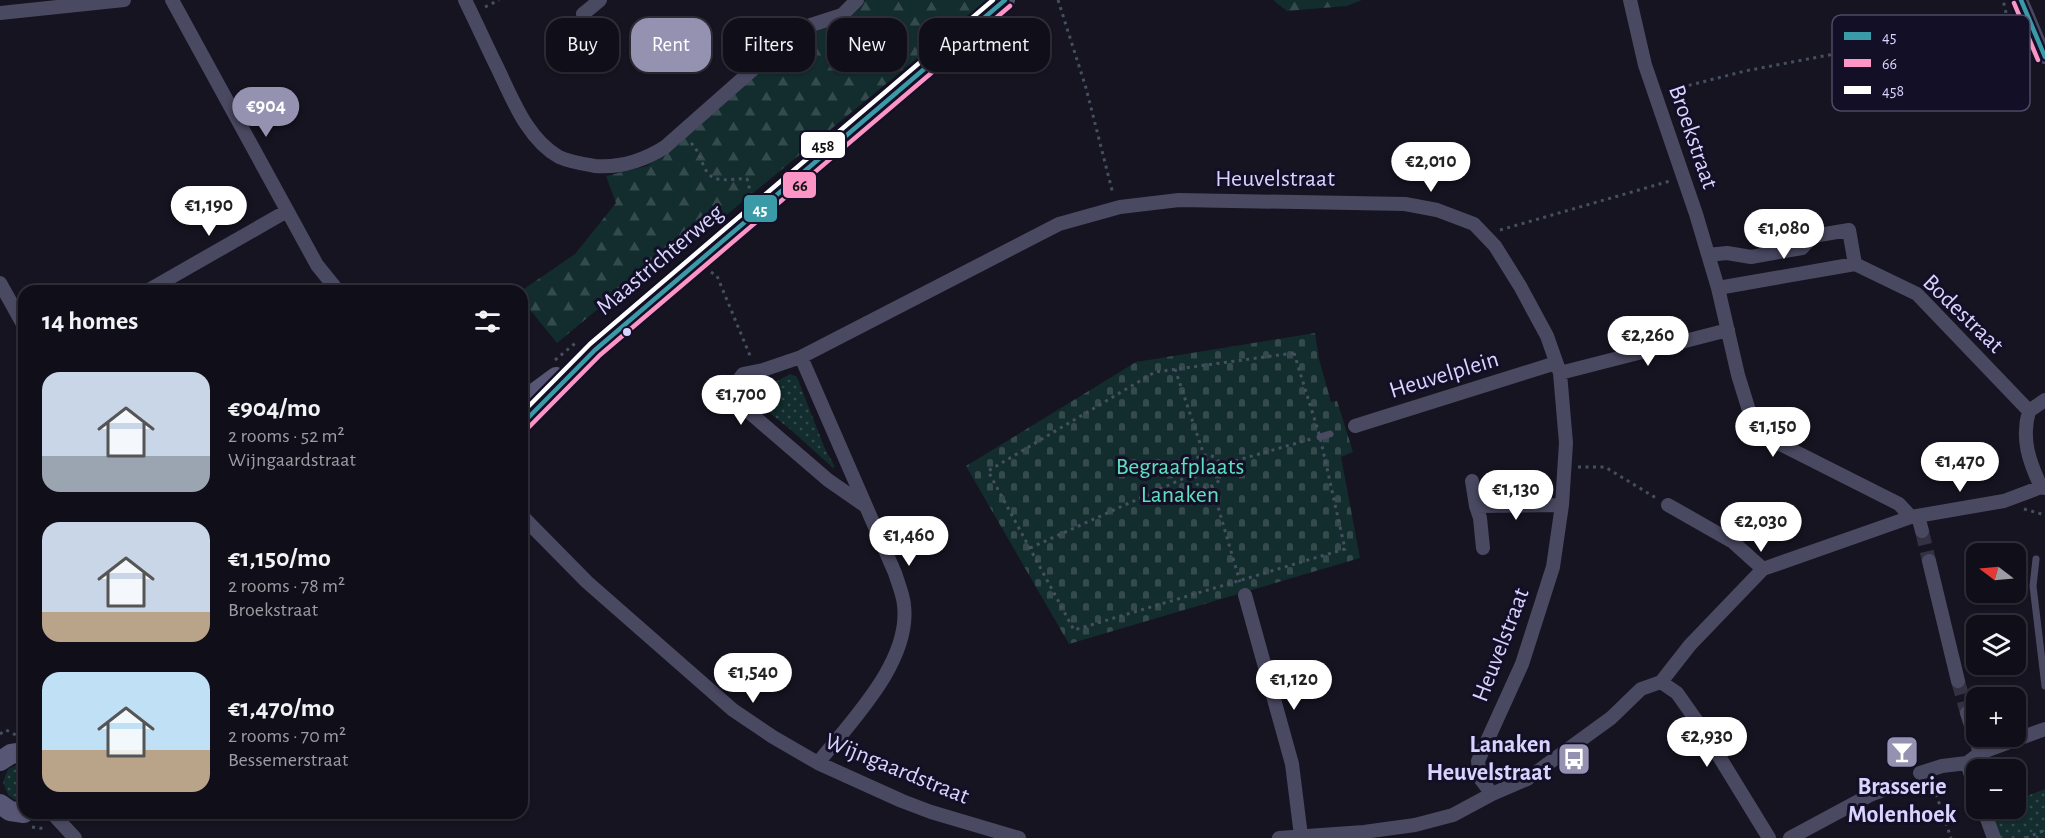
<!DOCTYPE html>
<meta charset="utf-8">
<style>
:root{--surface:#100f19;--page:#1e1d26;--text:#f1f3f6;--muted:#9c9ca2;--line:#302f38;--accent:#9591b1}
body{margin:0;font-family:"Alegreya Sans",sans-serif;background:var(--page);color:var(--text);height:100vh;display:flex;flex-direction:column;font-size:22px;white-space:nowrap}
*{box-sizing:border-box;margin:0}
p{font-size:20px;color:var(--muted)}
.icon{flex:none;width:33px;height:33px;fill:none;stroke:currentColor;stroke-width:2;stroke-linecap:round;stroke-linejoin:round}
.map{position:relative;flex:1;overflow:hidden}
.details{position:absolute;left:18px;top:285px;width:510px;height:534px;display:flex;flex-direction:column;background:var(--surface);border-radius:18px;box-shadow:0 2px 4px #0004,0 0 0 2px var(--line)}
.details>*{flex:none}
.banner{position:absolute;left:546px;top:18px;width:570px;height:54px;display:flex;gap:12px}
.needle{width:39px;rotate:286deg}
.tools{position:absolute;left:1966px;top:543px;display:grid;gap:12px}
.tools a{display:grid;place-items:center;width:60px;height:60px;border-radius:12px;background:var(--surface);box-shadow:0 2px 4px #0004,0 0 0 2px var(--line);font-size:30px}
.price{position:absolute;translate:-50% -51px;padding:0 14px;border-radius:21px;background:#fff;color:#222;font-size:20px;line-height:39px;filter:drop-shadow(0 2px 3px #0008)}
.price::after{content:'';position:absolute;left:50%;top:36px;width:18px;height:14px;margin-left:-9px;background:inherit;clip-path:polygon(0 0,100% 0,50% 100%)}
.price.active{background:var(--accent);color:#fff}
ul{padding:0;list-style:none}
li{display:flex;align-items:center;gap:18px;height:150px;padding:0 24px}
li span{display:grid;place-items:center;flex:none;width:168px;height:120px;border-radius:18px;color:#555}
li>.icon{margin-inline-start:auto}
span .icon{width:72px;height:72px;fill:#fffc;stroke-width:1}
li b{font-size:26px}
h2{display:flex;justify-content:space-between;align-items:center;height:72px;padding:0 24px;font-size:26px}
.chip{padding:0 21px;border-radius:18px;background:var(--surface);box-shadow:0 2px 4px #0004,0 0 0 2px var(--line);font-size:21px;line-height:54px}
.chip.active{background:var(--accent);color:#fff}
.map>svg:first-child{display:block}
.grass{fill:url(#grass-dots)}
.forest{fill:url(#forest-firs)}
.cemetery{fill:url(#cemetery-stones)}
.lines{fill:none;stroke-linecap:round;stroke-linejoin:round}
.minor-tunnel{stroke:#333142;stroke-width:14;stroke-dasharray:14 7;stroke-linecap:butt}
.path{stroke:#44505f;stroke-width:3;stroke-dasharray:3 4.5;stroke-linecap:butt}
.service{stroke:#4a4962;stroke-width:7}
.minor{stroke:#4a4962;stroke-width:14}
.secondary{stroke:#575674;stroke-width:20}
.bus-1-casing{stroke:#130f26;stroke-width:9}
.bus-2-casing{stroke:#130f26;stroke-width:9}
.bus-3-casing{stroke:#130f26;stroke-width:9}
.bus-1{stroke:#3a9aa8;stroke-width:4.5}
.bus-2{stroke:#fc95c5;stroke-width:4.5}
.bus-3{stroke:#fff;stroke-width:4.5}
.bus-dot{fill:#d9d4ff;stroke:#130f26;stroke-width:2}
.labels{text-anchor:middle;dominant-baseline:central;stroke-width:6;stroke-linejoin:round;paint-order:stroke}
.street-label{font-size:24px;fill:#d9d4ff;stroke:#130f26}
.park-label{font-size:24px;fill:#5fe0c0;stroke:#130f26}
.poi-label{font-size:24px;font-weight:bold;fill:#d9d4ff;stroke:#130f26;text-anchor:end}
.key{fill:#130f26;stroke:#4e4a67;stroke-width:1.5}
.key-label{font-size:16px;fill:#d9d4ff}
.line-badge{stroke:#130f26;stroke-width:2}
.badge-label{font-size:16px;text-anchor:middle;font-weight:bold;fill:#fff}
.pale-badge-label{font-size:16px;text-anchor:middle;font-weight:bold;fill:#111}
</style>
<div class="map">
<svg width="2045" height="838" viewBox="0 0 2045 838">
<defs>
<pattern id="grass-dots" width="8" height="8" patternUnits="userSpaceOnUse" patternTransform="scale(1.5)"><rect width="8" height="8" fill="#132c2d"/><path d="M2 2h.1M6 6h.1" fill="none" stroke="#354a4c" stroke-width="1.8" stroke-linecap="round"/></pattern>
<pattern id="forest-firs" width="22" height="20" patternUnits="userSpaceOnUse" patternTransform="scale(1.5)"><rect width="22" height="20" fill="#132c2d"/><path d="M5 1l3.5 6h-7zM16 11l3.5 6h-7z" fill="#354a4c"/></pattern>
<pattern id="cemetery-stones" width="16" height="16" patternUnits="userSpaceOnUse" patternTransform="scale(1.5)"><rect width="16" height="16" fill="#132c2d"/><path d="M2 7V4a2 2 0 0 1 4 0v3zM10 15v-3a2 2 0 0 1 4 0v3z" fill="#354a4c"/></pattern>
</defs>
<rect width="100%" height="100%" fill="#161421"/>
<path class="grass" d="M790 374 797 377 825 449 835 467 833 468 790 429 767 411 759 397 768 386Z
M21 763 24 764V801L15 800 8 795 3 782 8 769Z
M2045 789V838H2001L1991 809 2016 808V800Z"/>
<path class="forest" d="M865 0H988L668 263 628 284 557 343 522 300 521 291 575 254 616 203 606 176 647 166 666 152 804 35 846 19 855 12Z
M1273 0H1362L1347 6 1287 11Z"/>
<path class="cemetery" d="M1315 333 1319 359 1331 402 1337 401 1353 452 1341 457 1360 558 1069 644 966 466 1136 362Z"/>
<g class="lines">
<path class="minor-tunnel" d="M1922 531 1929 561
M1958 681 1967 713"/>
<path class="path" d="M1058 0 1086 88 1113 194
M485 7 499 0
M1667 91 1745 71 1986 25 2007 17 2003 0
M691 143C703 154 702 177 718 179 728 181 737 178 747 179L751 194
M1500 230 1670 181
M711 272 717 276 751 358
M1294 353 1320 437 1345 549 1074 630 988 471 1155 372Z
M555 360 578 341
M1175 369 1204 455
M1190 471a16 16 0 1 1 32 0a16 16 0 1 1-32 0Z
M1221 465 1311 439
M1578 467H1605L1656 498
M1212 486 1240 582
M2024 509 2045 515
M1030 548 1191 475
M0 734 6 730 16 735
M1943 781 1936 794 1951 838
M32 827 46 829
M2026 838 2045 830"/>
<path class="service" d="M1320 437 1330 434
M2036 559 2033 586 2045 686"/>
<path class="minor" d="M172 0 317 265 338 291
M465 0C476 22 486 45 497 67 512 98 527 139 559 157 570 162 583 164 595 166 621 168 643 161 665 147L792 35 811 25 842 15 857 0
M1630 0 1645 65 1696 214 1718 288 1738 375 1751 417 1776 442 1899 504 1911 517
M2021 0 2045 57
M0 13 124 0
M583 14 600 0
M1708 255 1727 253 1751 257 1802 248 1813 236 1849 230 1855 264
M0 283 24 326
M1718 288 1855 264 1917 294 2029 411
M147 291 287 211
M801 357 895 573C898 583 903 594 904 605 911 662 851 721 818 763
M1560 373 1728 330
M1355 426 1556 363
M1472 481 1476 506
M2041 487C2029 461 2021 439 2029 411L2045 400
M864 505 828 480 742 406 730 392 743 374 763 370 801 357 1059 224 1120 207 1179 200 1405 204 1437 210 1474 224 1495 246 1520 286 1547 336 1560 373 1566 443 1562 505 1553 567 1522 664 1478 761 1480 778 1492 794
M1668 505 1733 542 1763 569
M522 516 587 582 733 710 773 737 818 763 902 801 931 812 1019 838
M1918 516 1922 531
M1483 548 1480 518 1476 506 1562 505
M1929 561 1958 681
M1245 595 1292 764 1301 836
M1661 682 1677 693 1701 727 1769 838
M1967 713 1980 753
M1920 773 1942 766 1967 763
M1977 794 1967 763 1980 753 2045 729
M1983 808 1994 838
M52 813 75 838
M1279 838 1364 832 1415 825 1453 815 1492 794 1527 779 1611 718 1641 689 1661 682 1690 645 1763 569 1911 517 2004 501 2041 487 2045 488
M1790 838 1870 795 1891 787"/>
<path class="secondary" d="M522 402 556 377
M522 424 595 350 1005 0
M0 761 11 754 24 752
M0 804 10 811 24 813"/>
<g class="bus-1-casing">
<path id="bus-1" d="M2021 0 2045 57
M522 424 595 350 1005 0"/>
</g>
<g class="bus-2-casing">
<path id="bus-2" d="M2014 3 2038 60
M527 429 600 355 1010 6"/>
</g>
<g class="bus-3-casing">
<path id="bus-3" d="M522 413 590 344 993 0"/>
</g>
<use href="#bus-1" class="bus-1"/>
<use href="#bus-2" class="bus-2"/>
<use href="#bus-3" class="bus-3"/>
</g>
<defs>
<g id="bar-square" transform="scale(1.725)"><rect x="-9" y="-9" width="18" height="18" rx="4" fill="#9591b1" stroke="#130f26"/><path d="M-6-5H6L.8 .8V4.5H3.5V6h-7V4.5H-.8V.8Z" fill="#fff"/></g>
<g id="bus-square" transform="scale(1.725)"><rect x="-9" y="-9" width="18" height="18" rx="4" fill="#9591b1" stroke="#130f26"/><path d="M-5-6H5V4H4V6H2V4H-2V6H-4V4H-5ZM-3.5-4V0h7V-4ZM-3.5 1.2v1.5H-2V1.2ZM2 1.2v1.5H3.5V1.2Z" fill="#fff"/></g>
</defs>
<g fill-rule="evenodd">
<use href="#bar-square" x="1902" y="752"/>
<use href="#bus-square" x="1574" y="759"/>
</g>
<circle class="bus-dot" cx="627" cy="332" r="5"/>
<g class="labels">
<g class="street-label">
<text transform="translate(1693 137) rotate(71)">Broekstraat</text>
<text x="1275" y="179">Heuvelstraat</text>
<text transform="translate(660 260) rotate(-40)">Maastrichterweg</text>
<text transform="translate(1963 314) rotate(44)">Bodestraat</text>
<text transform="translate(1444 375) rotate(-17)">Heuvelplein</text>
<text transform="translate(1501 645) rotate(-69)">Heuvelstraat</text>
<text transform="translate(897 769) rotate(22)">Wijngaardstraat</text>
</g>
<g class="park-label">
<text x="1180" y="467">Begraafplaats<tspan x="1180" dy="28">Lanaken</tspan></text>
</g>
<g class="poi-label">
<text x="1551" y="745">Lanaken<tspan x="1551" dy="28">Heuvelstraat</tspan></text>
<text x="1902" y="787" text-anchor="middle">Brasserie<tspan x="1902" dy="28">Molenhoek</tspan></text>
</g>
</g>
<rect x="1832" y="15" width="198" height="96" rx="9" class="key"/>
<rect x="1844" y="32" width="27" height="8" fill="#3a9aa8"/>
<rect x="1844" y="59" width="27" height="8" fill="#fc95c5"/>
<rect x="1844" y="86" width="27" height="8" fill="#fff"/>
<g class="key-label">
<text x="1882" y="42">45</text>
<text x="1882" y="69">66</text>
<text x="1882" y="96">458</text>
</g>
<g class="line-badge">
<rect x="800" y="131" width="46" height="28" rx="6" fill="#fff"/>
<rect x="782" y="171" width="35" height="28" rx="6" fill="#fc95c5"/>
<rect x="743" y="194" width="35" height="29" rx="6" fill="#3a9aa8"/>
</g>
<g class="badge-label">
<text x="760" y="215">45</text>
</g>
<g class="pale-badge-label">
<text x="823" y="151">458</text>
<text x="800" y="191">66</text>
</g>
</svg>
<div class="tools">
<a><svg class="needle" viewBox="-14 -14 28 28"><path d="M0-13l5 13h-10z" fill="#e53935"/><path d="M0 13l5-13h-10z" fill="#9c9ca2"/></svg></a>
<a><svg class="icon" aria-label="layers" viewBox="0 0 24 24"><path d="M12 4l9 5-9 5-9-5zM3 14l9 5 9-5"/></svg></a>
<a>+</a>
<a>−</a>
</div>
<b class="price active" style="left:266px;top:138px">€904</b>
<b class="price" style="left:1431px;top:193px">€2,010</b>
<b class="price" style="left:209px;top:237px">€1,190</b>
<b class="price" style="left:1784px;top:260px">€1,080</b>
<b class="price" style="left:1648px;top:367px">€2,260</b>
<b class="price" style="left:741px;top:426px">€1,700</b>
<b class="price" style="left:1773px;top:458px">€1,150</b>
<b class="price" style="left:1960px;top:493px">€1,470</b>
<b class="price" style="left:1516px;top:521px">€1,130</b>
<b class="price" style="left:1761px;top:553px">€2,030</b>
<b class="price" style="left:909px;top:567px">€1,460</b>
<b class="price" style="left:753px;top:704px">€1,540</b>
<b class="price" style="left:1294px;top:711px">€1,120</b>
<b class="price" style="left:1707px;top:768px">€2,930</b>
<div class="banner">
<a class="chip">Buy</a>
<a class="chip active">Rent</a>
<a class="chip">Filters</a>
<a class="chip">New</a>
<a class="chip">Apartment</a>
</div>
<section class="details">
<h2>14 homes<svg class="icon" aria-label="filters" viewBox="0 0 24 24"><path d="M4 7h16M4 17h16"/><circle cx="9" cy="7" r="2"/><circle cx="15" cy="17" r="2"/></svg></h2>
<ul>
<li><span style="background:linear-gradient(#c9d6e8 70%,#9aa5b1 0)"><svg class="icon" aria-label="home" viewBox="0 0 24 24"><path d="M3 11l9-7 9 7M6 9v11h12V9"/></svg></span><div><b>€904/mo</b><p>2 rooms · 52 m²</p><p>Wijngaardstraat</p></div></li>
<li><span style="background:linear-gradient(#c9d6e8 75%,#b9a48a 0)"><svg class="icon" aria-label="home" viewBox="0 0 24 24"><path d="M3 11l9-7 9 7M6 9v11h12V9"/></svg></span><div><b>€1,150/mo</b><p>2 rooms · 78 m²</p><p>Broekstraat</p></div></li>
<li><span style="background:linear-gradient(#bfe0f5 65%,#b9a48a 0)"><svg class="icon" aria-label="home" viewBox="0 0 24 24"><path d="M3 11l9-7 9 7M6 9v11h12V9"/></svg></span><div><b>€1,470/mo</b><p>2 rooms · 70 m²</p><p>Bessemerstraat</p></div></li>
</ul>
</section>
</div>
